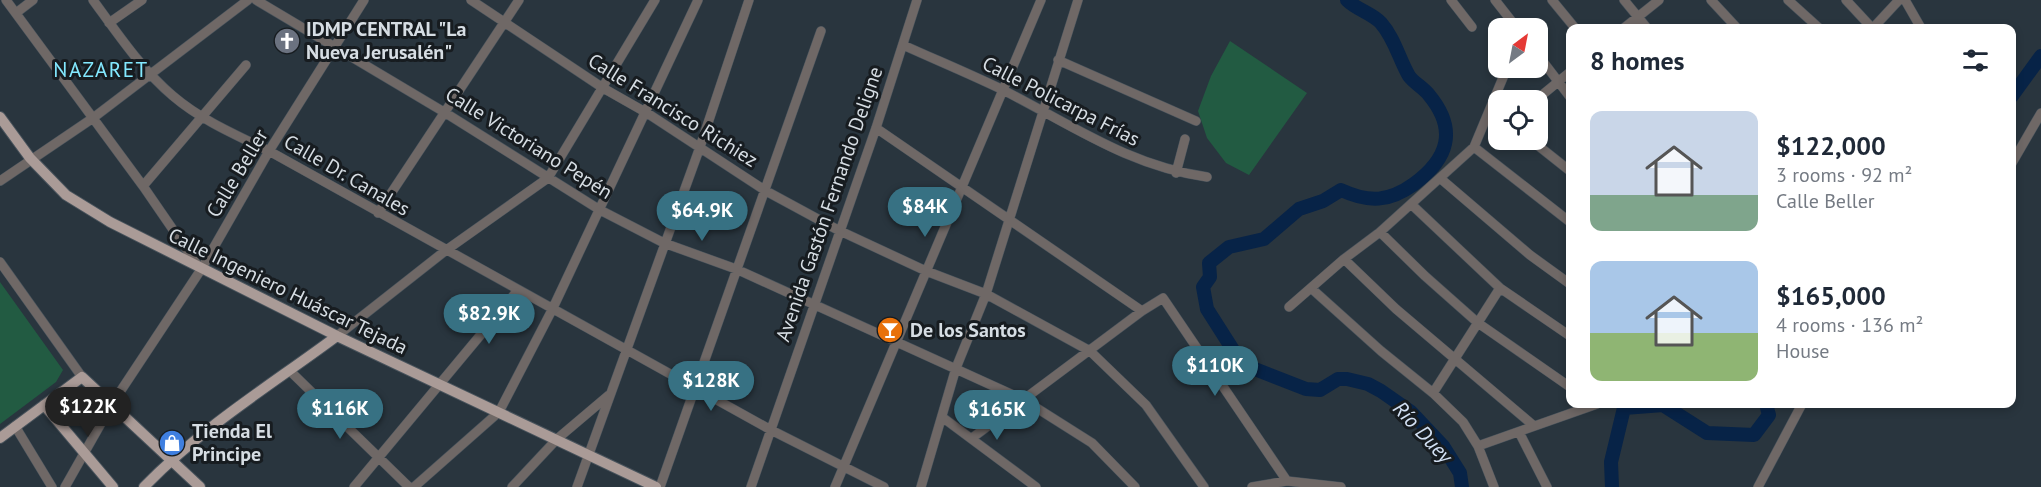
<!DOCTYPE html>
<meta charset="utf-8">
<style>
:root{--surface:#fff;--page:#f2f2f3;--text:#1f2937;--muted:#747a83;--accent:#377183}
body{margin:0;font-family:"PT Sans",sans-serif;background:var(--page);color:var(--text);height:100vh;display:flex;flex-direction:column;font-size:22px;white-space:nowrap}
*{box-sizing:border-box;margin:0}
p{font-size:20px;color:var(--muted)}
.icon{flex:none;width:33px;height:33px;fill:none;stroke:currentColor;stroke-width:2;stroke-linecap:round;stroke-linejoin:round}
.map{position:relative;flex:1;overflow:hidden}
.drawer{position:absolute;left:1566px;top:24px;width:450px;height:384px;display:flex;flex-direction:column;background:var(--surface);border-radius:12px;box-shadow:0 3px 9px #0003}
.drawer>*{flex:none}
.needle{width:39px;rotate:32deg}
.fabs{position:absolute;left:1488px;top:18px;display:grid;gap:12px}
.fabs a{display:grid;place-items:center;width:60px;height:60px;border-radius:12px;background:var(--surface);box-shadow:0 3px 9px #0003;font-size:30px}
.price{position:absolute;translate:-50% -51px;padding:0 14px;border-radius:21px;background:var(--accent);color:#fff;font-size:20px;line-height:39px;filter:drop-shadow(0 2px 3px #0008)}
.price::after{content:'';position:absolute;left:50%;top:36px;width:18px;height:14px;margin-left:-9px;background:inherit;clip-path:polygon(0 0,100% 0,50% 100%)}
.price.selected{background:#222;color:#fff}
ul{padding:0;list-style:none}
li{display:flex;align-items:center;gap:18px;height:150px;padding:0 24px}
li span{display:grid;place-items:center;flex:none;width:168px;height:120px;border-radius:12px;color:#555}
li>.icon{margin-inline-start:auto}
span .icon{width:72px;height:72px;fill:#fffc;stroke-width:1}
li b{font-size:26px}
h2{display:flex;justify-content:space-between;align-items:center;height:72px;padding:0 24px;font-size:26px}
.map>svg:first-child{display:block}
.green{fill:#225b42}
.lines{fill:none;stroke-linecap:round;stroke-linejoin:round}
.river{stroke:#072347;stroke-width:14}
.minor-casing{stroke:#48535c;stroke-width:10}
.major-casing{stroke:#48535c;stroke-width:12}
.minor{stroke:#6f6866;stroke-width:9}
.major{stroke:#aa9b97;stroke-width:10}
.labels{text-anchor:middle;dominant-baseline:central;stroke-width:6;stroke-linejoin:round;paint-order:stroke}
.poi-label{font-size:20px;font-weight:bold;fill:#d6dde3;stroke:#171c20;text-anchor:start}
.street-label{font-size:20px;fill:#d6dde3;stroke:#171c20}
.neighbourhood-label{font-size:21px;letter-spacing:1.5px;fill:#83e9ff;stroke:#171c20}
.water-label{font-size:21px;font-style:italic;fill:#d3e1f4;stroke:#171c20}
</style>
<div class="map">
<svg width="2041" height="487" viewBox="0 0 2041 487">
<rect width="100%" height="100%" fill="#29353e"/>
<path class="green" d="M1230 41 1307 93 1249 175 1226 163 1207 138 1198 111 1211 76Z
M0 282 63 370 56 382 0 424Z"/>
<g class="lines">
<path class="river" d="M1347 0C1357 10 1372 13 1381 23 1395 39 1399 59 1409 76 1414 83 1424 88 1429 95 1458 130 1448 159 1414 184 1389 202 1369 203 1341 190L1323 201 1299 209 1264 239 1229 247 1209 263 1210 277 1203 287 1207 309 1242 364 1306 389 1320 390 1338 379H1347L1368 384 1381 391 1411 412 1443 446 1460 473 1462 487
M2012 96 2041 56
M1612 487 1611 462 1624 408 1663 405 1707 433 1754 435 1769 415 1766 404"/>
<g class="minor-casing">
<path id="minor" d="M6 0 143 186 198 266
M93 0C117 33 142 70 173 96 201 120 236 135 269 151L771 430 884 487
M256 0 444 112 600 210 664 243 736 269 1024 400 1092 443 1135 487
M471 0 603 88 647 113 766 191 838 230 926 271 986 294 1090 351 1146 405 1204 487
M1451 0 1472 27
M1495 0 1517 28
M1552 0 1575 28
M1624 0 1647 28
M1711 0 1737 28
M1788 0 1819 28
M1846 0 1872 28
M1905 0 1921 28
M16 13 33 0
M109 23 142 0
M1624 28 1659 0
M1873 28 1899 0
M903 45C936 60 970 74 1003 90 1072 125 1129 166 1207 177
M1538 55 1570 97
M1058 60 1196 121
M1536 100 1570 72
M876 128 1142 311
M1531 140 1570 171
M1474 147 1570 222
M2012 163 2041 113
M1176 173 1185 139
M1441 179 1530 255 1570 284
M0 181 93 118 248 0
M143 186 246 65
M1411 204 1500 288 1570 336
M378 213 519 0
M1380 232 1425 276 1478 323 1570 387
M1344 259 1396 309 1534 426
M0 262 82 377
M1312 289 1381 351 1433 393 1463 422 1478 446 1494 487
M1289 307 1344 259 1380 232 1474 147 1507 68
M337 336 445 251 548 178 655 0
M290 371 409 487
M1433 393 1500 288
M942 417 1036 487
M15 426 52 487
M1519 432 1547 487
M972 438 1142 311 1163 298 1287 481
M1478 446 1597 404
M65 487 112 404 202 268 269 151 364 0
M354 487 518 290
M414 487 499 412 552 310 698 0
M512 487 557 439 609 395
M577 487 700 147 749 0
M660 487 821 31
M751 487 876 128 917 0
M835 487 1041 0
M921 487 956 368 986 294 1078 0
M1252 487 1287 481 1341 487
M1758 487 1802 404"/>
</g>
<g class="major-casing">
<path id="major" d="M0 117 30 158 66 195 110 222 337 336 656 487
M44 405 113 487
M0 438 82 377 200 487
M144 487C202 427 271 385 337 336"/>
</g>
<use href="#minor" class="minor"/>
<use href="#major" class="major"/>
</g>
<defs>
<g id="church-disc" transform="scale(1.35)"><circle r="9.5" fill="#6b7280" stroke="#171c20"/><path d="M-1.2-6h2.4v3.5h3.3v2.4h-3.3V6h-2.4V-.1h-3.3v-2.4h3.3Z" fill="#fff"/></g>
<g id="bar-disc" transform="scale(1.35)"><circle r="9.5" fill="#e8710a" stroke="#171c20"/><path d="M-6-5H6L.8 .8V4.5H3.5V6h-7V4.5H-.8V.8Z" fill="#fff"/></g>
<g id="shop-disc" transform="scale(1.35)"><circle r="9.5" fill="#3f7fe0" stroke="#171c20"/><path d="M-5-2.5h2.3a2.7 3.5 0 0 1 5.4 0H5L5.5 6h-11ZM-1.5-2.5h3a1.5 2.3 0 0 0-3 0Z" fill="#fff"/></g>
</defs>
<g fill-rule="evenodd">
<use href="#church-disc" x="287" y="41"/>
<use href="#bar-disc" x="890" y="330"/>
<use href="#shop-disc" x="172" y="443"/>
</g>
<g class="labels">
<g class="poi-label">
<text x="306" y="29">IDMP CENTRAL "La<tspan x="306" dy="23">Nueva Jerusalén"</tspan></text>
<text x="910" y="330">De los Santos</text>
<text x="192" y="431">Tienda El<tspan x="192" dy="23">Principe</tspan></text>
</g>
<g class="street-label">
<text transform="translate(1061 101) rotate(27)">Calle Policarpa Frías</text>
<text transform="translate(673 110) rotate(32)">Calle Francisco Richiez</text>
<text transform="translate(529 143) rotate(32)">Calle Victoriano Pepén</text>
<text transform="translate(237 173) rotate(-59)">Calle Beller</text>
<text transform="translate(347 175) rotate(30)">Calle Dr. Canales</text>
<text transform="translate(829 204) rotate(-71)">Avenida Gastón Fernando Deligne</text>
<text transform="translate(288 291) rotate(26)">Calle Ingeniero Huáscar Tejada</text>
</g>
<g class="neighbourhood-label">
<text x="101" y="69">NAZARET</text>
</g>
<g class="water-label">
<text transform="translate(1423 432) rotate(47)">Río Duey</text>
</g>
</g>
</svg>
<div class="fabs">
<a><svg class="needle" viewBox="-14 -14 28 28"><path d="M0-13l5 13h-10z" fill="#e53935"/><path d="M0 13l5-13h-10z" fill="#747a83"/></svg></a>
<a><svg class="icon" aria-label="locate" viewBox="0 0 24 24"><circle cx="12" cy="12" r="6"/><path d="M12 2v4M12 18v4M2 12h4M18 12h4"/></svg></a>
</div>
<b class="price" style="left:925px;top:238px">$84K</b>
<b class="price" style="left:702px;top:242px">$64.9K</b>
<b class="price" style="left:489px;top:345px">$82.9K</b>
<b class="price" style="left:1215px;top:397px">$110K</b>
<b class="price" style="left:711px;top:412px">$128K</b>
<b class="price selected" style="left:88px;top:438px">$122K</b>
<b class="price" style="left:340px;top:440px">$116K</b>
<b class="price" style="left:997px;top:441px">$165K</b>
<section class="drawer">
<h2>8 homes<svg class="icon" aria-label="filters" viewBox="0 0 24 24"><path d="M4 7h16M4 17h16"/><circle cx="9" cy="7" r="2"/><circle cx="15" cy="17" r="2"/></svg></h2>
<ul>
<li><span style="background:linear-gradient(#c9d6e8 70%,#7fa58c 0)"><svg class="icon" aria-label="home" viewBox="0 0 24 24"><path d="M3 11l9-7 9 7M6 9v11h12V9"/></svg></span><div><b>$122,000</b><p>3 rooms · 92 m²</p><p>Calle Beller</p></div></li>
<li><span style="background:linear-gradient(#a9c7e8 60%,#8fb573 0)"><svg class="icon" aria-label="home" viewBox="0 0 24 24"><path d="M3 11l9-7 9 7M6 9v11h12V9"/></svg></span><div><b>$165,000</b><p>4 rooms · 136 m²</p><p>House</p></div></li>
</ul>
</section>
</div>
